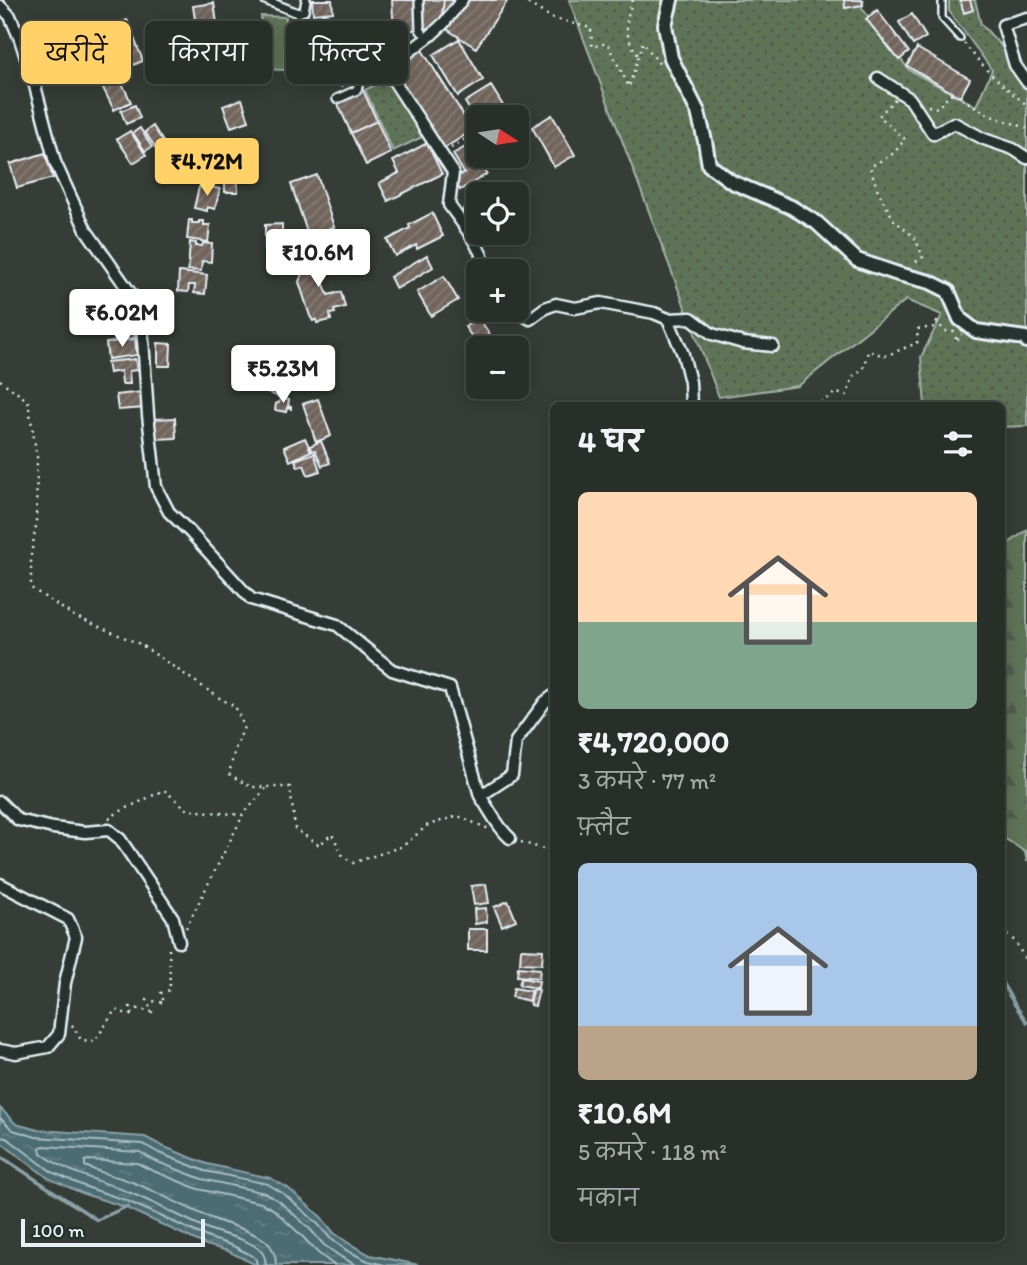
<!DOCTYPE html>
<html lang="hi">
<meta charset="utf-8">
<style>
:root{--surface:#282e28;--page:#343a34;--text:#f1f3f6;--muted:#a5a8a8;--line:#444a45;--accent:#ffd166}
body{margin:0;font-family:Itim,"Playpen Sans Deva",sans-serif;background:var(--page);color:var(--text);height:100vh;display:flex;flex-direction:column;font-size:26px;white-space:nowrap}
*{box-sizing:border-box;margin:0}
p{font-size:23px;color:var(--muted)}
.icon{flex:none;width:38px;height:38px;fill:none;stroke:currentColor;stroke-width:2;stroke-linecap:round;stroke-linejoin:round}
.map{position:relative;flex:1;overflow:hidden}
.sheet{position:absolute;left:550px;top:402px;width:455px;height:840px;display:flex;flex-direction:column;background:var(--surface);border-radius:10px;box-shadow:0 4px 18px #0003,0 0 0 2px var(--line)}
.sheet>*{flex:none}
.top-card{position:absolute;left:21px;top:21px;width:424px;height:63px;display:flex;gap:14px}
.needle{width:46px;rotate:102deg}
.tools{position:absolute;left:466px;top:105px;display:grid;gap:14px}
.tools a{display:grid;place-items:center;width:63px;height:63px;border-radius:10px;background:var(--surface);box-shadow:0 4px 18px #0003,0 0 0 2px var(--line);font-size:35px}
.scale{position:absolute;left:21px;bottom:18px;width:184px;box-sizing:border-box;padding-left:7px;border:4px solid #e8f1f8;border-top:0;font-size:19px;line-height:24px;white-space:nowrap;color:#e8f1f8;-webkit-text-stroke:5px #26332d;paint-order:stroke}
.price{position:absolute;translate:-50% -60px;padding:0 16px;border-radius:7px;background:#fff;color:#222;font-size:23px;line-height:46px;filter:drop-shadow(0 2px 4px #0008)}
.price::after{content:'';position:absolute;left:50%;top:42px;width:21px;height:16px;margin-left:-10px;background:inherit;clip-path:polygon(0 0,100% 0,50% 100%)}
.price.on{background:var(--accent);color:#111}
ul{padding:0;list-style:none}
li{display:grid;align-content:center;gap:14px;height:371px;padding:0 28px}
li span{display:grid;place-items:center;height:217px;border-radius:10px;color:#555}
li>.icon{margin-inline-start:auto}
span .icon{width:126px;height:126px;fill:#fffc;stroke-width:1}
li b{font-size:30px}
h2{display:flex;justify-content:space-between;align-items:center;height:84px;padding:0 28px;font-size:30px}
.tag{padding:0 24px;border-radius:10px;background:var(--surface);box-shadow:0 4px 18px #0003,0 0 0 2px var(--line);font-size:24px;line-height:63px}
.tag.on{background:var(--accent);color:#111}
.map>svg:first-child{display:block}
.grass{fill:url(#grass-dots);stroke:#a3b2a8;stroke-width:2}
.forest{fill:url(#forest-firs);stroke:#a3b2a8;stroke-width:2}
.pitch{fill:#5e7357;stroke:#a3b2a8;stroke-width:2}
.water{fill:url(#water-ripples);stroke:#8aa1a8;stroke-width:2}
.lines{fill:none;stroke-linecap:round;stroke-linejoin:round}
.shore{stroke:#a9bcc2;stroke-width:2}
.stream{stroke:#8aa1a8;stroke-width:3.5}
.building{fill:url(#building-hatch);stroke:#e8f1f8;stroke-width:2}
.service-casing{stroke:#e8f1f8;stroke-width:10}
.pedestrian-casing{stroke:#e8f1f8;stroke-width:12}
.minor-casing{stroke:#e8f1f8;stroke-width:15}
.tertiary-casing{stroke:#e8f1f8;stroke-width:18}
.path{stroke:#e8f1f8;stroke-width:2.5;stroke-dasharray:2 5;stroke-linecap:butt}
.service{stroke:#26332d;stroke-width:5}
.pedestrian{stroke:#26332d;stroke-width:7}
.minor{stroke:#26332d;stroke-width:10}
.tertiary{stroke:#26332d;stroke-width:12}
</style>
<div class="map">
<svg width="1027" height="1265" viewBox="0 0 1027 1265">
<defs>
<pattern id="grass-dots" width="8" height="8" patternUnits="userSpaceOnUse" patternTransform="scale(1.75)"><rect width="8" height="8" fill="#5e7357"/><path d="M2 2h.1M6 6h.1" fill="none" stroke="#515b50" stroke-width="1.8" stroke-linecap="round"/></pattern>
<pattern id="forest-firs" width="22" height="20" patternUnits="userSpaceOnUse" patternTransform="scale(1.75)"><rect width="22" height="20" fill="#5e7357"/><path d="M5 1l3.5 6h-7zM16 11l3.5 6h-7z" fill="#515b50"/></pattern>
<pattern id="water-ripples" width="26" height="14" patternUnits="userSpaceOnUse" patternTransform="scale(1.75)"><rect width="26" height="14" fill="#4b6c72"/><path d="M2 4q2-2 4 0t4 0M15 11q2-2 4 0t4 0" fill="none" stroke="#658187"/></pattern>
<pattern id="building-hatch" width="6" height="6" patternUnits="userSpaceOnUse" patternTransform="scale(1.75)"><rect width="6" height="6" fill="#71655c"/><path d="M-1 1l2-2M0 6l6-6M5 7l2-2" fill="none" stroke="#857c74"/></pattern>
</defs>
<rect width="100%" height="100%" fill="#353d36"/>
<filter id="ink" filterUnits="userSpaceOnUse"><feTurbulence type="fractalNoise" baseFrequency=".0143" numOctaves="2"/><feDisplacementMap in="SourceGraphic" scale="14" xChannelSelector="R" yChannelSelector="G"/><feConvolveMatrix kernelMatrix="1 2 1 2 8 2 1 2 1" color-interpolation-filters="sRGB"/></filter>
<g filter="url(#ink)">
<path class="grass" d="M569 0H864L862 8 909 70 976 106 992 70 949 11V0H975L981 24 1027 74V426L1001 427V406H925L921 357 942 315 906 300 798 386 719 397Z
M388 78 422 137 393 151 365 90Z"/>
<path class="forest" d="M1027 530V862L1025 852 1001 836V549Z"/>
<path class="pitch" d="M261 16 286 17 285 70 260 69Z"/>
<path class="water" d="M0 1108 16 1124 38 1130 145 1137 162 1146 207 1164 270 1178 288 1188 321 1217 334 1233 350 1244 370 1255 419 1265H256L228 1251 206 1245 122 1206 84 1194 48 1178 0 1142Z"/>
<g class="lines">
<path class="shore" d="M0 1118 13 1130 36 1137 143 1144 159 1153 205 1171 268 1184 284 1194 316 1222 330 1238 346 1250 368 1261 385 1265
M0 1137 7 1138 52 1172 86 1187 125 1200 209 1238 231 1245 253 1256 256 1260 257 1265
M266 1265C265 1259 265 1255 260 1250 248 1239 227 1236 211 1230 183 1219 156 1203 128 1192 97 1179 68 1174 41 1153L40 1148 43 1146 140 1152 155 1161 202 1179 265 1193 279 1201 309 1228 324 1245 341 1257 356 1265
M276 1265C276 1256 273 1247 266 1241 251 1230 232 1226 216 1220 187 1209 160 1193 132 1182 116 1176 100 1173 85 1166V1161L88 1160 137 1163 151 1170 198 1189 261 1203 273 1209 302 1236 318 1253 334 1265"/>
<path class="stream" d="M1001 981 1015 1005 1027 1022
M0 1156 97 1220 128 1206"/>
</g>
<path class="building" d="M312 0H332L333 12 313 14Z
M392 0H416L418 29 394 34Z
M421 0H444L441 21 432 28 421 29Z
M444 0H455L452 10 442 14Z
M466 0H508L476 48 445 28Z
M844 0H862L863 5 845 8Z
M960 0H970L973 10 964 13Z
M214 3 218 30 197 33 193 6Z
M877 10 909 52 899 60 866 19Z
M912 14 926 37 913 45 899 22Z
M127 20 143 61 123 69 107 29Z
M316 27 317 65 299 66 298 28Z
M459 39 483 80 458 96 433 55Z
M917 48 970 79 960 97 907 66Z
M422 50 473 130 443 149 392 69Z
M119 77 131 102 114 110 102 86Z
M491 86 510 117H478V123L465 102Z
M363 90 377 121 351 133 337 102Z
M242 99 249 121 231 127 223 106Z
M135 105 140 118 126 124 121 111Z
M552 115 575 155 554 167 532 127Z
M377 121 391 153 366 165 351 133Z
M153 126 165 145 157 150 145 132Z
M140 128 152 147 145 151 133 133Z
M130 131 146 155 133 163 117 139Z
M427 143 442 174 388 201 379 183 399 173 393 161Z
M469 145 487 174 460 190 454 179 464 173 453 154Z
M45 153 53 178 17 188 10 164Z
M237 164 238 192H225V183L201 184 200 165Z
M317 175 334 227 308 235 291 184Z
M199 187 209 189 210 187 220 189 215 209 207 207V211L194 208Z
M476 193 478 194V213L470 223 459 215Z
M432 213 443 236 417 249 416 245 395 256 387 240 410 228 409 225Z
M189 220H192V223H199V221H204V225H210L208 242 187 239Z
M282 224V251H265V225Z
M190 242 196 243V246H202L203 243 212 244 211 262 202 261 201 271 188 270Z
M311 248 329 255 321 276 328 295 341 292 345 307 334 310 335 313 330 314 331 320 317 323 316 319 313 321 310 316 299 282Z
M427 255 433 267 396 289 390 277Z
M179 272 207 275 205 294 194 293 195 285H189L188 292 178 291Z
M444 276 458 300 431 316 417 292Z
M478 317 495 342 486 348H480L465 327Z
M132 323 135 338 115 340 113 332 105 333 104 327Z
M135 339 137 355 108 359 106 343Z
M158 343 171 344 170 366H158Z
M135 359 137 370 129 371 130 384H122L121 371 109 373 107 362Z
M271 379 285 386 280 398 266 391Z
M143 392 145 408 118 410 116 395Z
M280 398 289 400 288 406 291 407V409L287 408 286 412 275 410 276 403H279Z
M318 399 331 436 316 442 303 404Z
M175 418 176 438 155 439 154 419Z
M305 438 311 451 290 461 284 447Z
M321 441 330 463 322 466 315 450 312 451 310 446Z
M314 453 320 471 308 475 304 465 298 467 295 460Z
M486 884 489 903 474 905 471 886Z
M508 901 516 920 502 926 494 907Z
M486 908 487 922 475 924 474 909Z
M468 929H487V950H468Z
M521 949 543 950 542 964 520 963Z
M518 967 540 969 539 978 517 976Z
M521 978 539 981 538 988 519 985Z
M514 988 531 991 529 1001 512 997Z
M533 989 539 990 535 1006 530 1005Z"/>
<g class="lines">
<g class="service-casing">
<path id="service" d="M942 0V18L960 38"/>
</g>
<g class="pedestrian-casing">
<path id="pedestrian" d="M265 0 298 13 304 11 306 0
M419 0 420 29 422 32
M341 63 355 49 399 36
M337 99 357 90 361 74 381 65 399 44"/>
</g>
<g class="minor-casing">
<path id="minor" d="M462 0 444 23 430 36 386 69 453 172 449 205C464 226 481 246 487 271
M0 6 10 16 20 39 35 86 55 162 86 230 141 308 148 415 156 487 169 512 190 532 251 599 337 625 392 670 450 688 480 796C490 810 497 827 510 838
M1027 18 1003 25 1015 65 1027 82
M878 78 910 99 933 134 954 123 984 139 1013 149 1027 158
M504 310 508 315 517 311 530 319 545 308 556 304 575 308 601 303 654 313 668 319 691 318 712 334 743 343 773 346
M668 319 683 354 690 382 691 406
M480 796 512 775 516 741 545 702 553 696
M0 802 18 820 53 828 85 832 109 830 120 839 173 918 179 942
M0 884 68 919 76 937 65 983 59 1034 48 1047 16 1053 0 1050"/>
</g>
<g class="tertiary-casing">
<path id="tertiary" d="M671 0 665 25 671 58 698 112 705 141 709 165 732 182 791 207 817 223 857 260 898 274 930 282 948 291 960 319 976 331 1025 338 1027 341"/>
</g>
<path class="path" d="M522 0 552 18 591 28 592 47 607 43 629 87 643 42 660 65
M633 0C624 23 624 35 638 55
M311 18 324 21V53H333L334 55
M964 43C983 68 1003 86 1027 105
M342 87 343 72
M895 99 879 116 905 139 894 153 870 167 878 191 894 220 915 238 923 257 913 264
M928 106 937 108 952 93 991 116 1027 128
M451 148 478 131
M0 380 28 401 37 457 36 526 31 555V588L74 616 140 644 221 699 235 706 244 727 235 749 229 774 251 787H290L295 829 319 845 332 834 343 856 353 863 403 846 428 825 458 816 489 829
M807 406 820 403 835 393 847 395 853 376 863 370 868 351 885 356 917 343 918 329 935 327 937 322 945 331 954 332 957 342 960 335 962 334
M109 819 117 813 164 790 188 810 243 815 267 787
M521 842 553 852
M186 928 243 815
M1001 931 1015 941 1027 963
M72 1025 81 1040 95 1041 115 1010 134 1016 130 1007 152 1012 147 1000 164 1003 161 993 170 990 169 948"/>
<use href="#service" class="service"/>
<use href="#pedestrian" class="pedestrian"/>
<use href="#minor" class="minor"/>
<use href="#tertiary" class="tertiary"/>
</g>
</g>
</svg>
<div class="tools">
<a><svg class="needle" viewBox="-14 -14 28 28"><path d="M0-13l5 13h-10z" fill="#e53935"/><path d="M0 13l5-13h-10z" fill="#a5a8a8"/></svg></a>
<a><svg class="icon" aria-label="locate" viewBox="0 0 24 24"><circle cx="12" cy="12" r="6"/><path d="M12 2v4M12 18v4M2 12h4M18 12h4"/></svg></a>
<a>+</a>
<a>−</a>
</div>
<div class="scale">100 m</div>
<b class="price on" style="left:207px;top:198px">₹4.72M</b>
<b class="price" style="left:318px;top:289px">₹10.6M</b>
<b class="price" style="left:122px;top:349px">₹6.02M</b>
<b class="price" style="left:283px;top:405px">₹5.23M</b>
<div class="top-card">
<a class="tag on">खरीदें</a>
<a class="tag">किराया</a>
<a class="tag">फ़िल्टर</a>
</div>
<section class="sheet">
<h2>4 घर<svg class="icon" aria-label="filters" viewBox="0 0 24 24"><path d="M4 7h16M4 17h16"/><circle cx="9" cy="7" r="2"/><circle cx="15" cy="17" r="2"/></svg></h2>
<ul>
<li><span style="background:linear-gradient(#ffd9b3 60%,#7fa58c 0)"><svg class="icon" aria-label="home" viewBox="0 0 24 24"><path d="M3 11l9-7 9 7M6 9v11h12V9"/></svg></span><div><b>₹4,720,000</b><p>3 कमरे · 77 m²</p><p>फ़्लैट</p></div></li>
<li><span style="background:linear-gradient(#a9c7e8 75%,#b9a48a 0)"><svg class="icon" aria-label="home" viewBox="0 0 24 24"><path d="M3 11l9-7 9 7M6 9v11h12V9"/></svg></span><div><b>₹10.6M</b><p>5 कमरे · 118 m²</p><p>मकान</p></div></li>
</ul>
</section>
</div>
